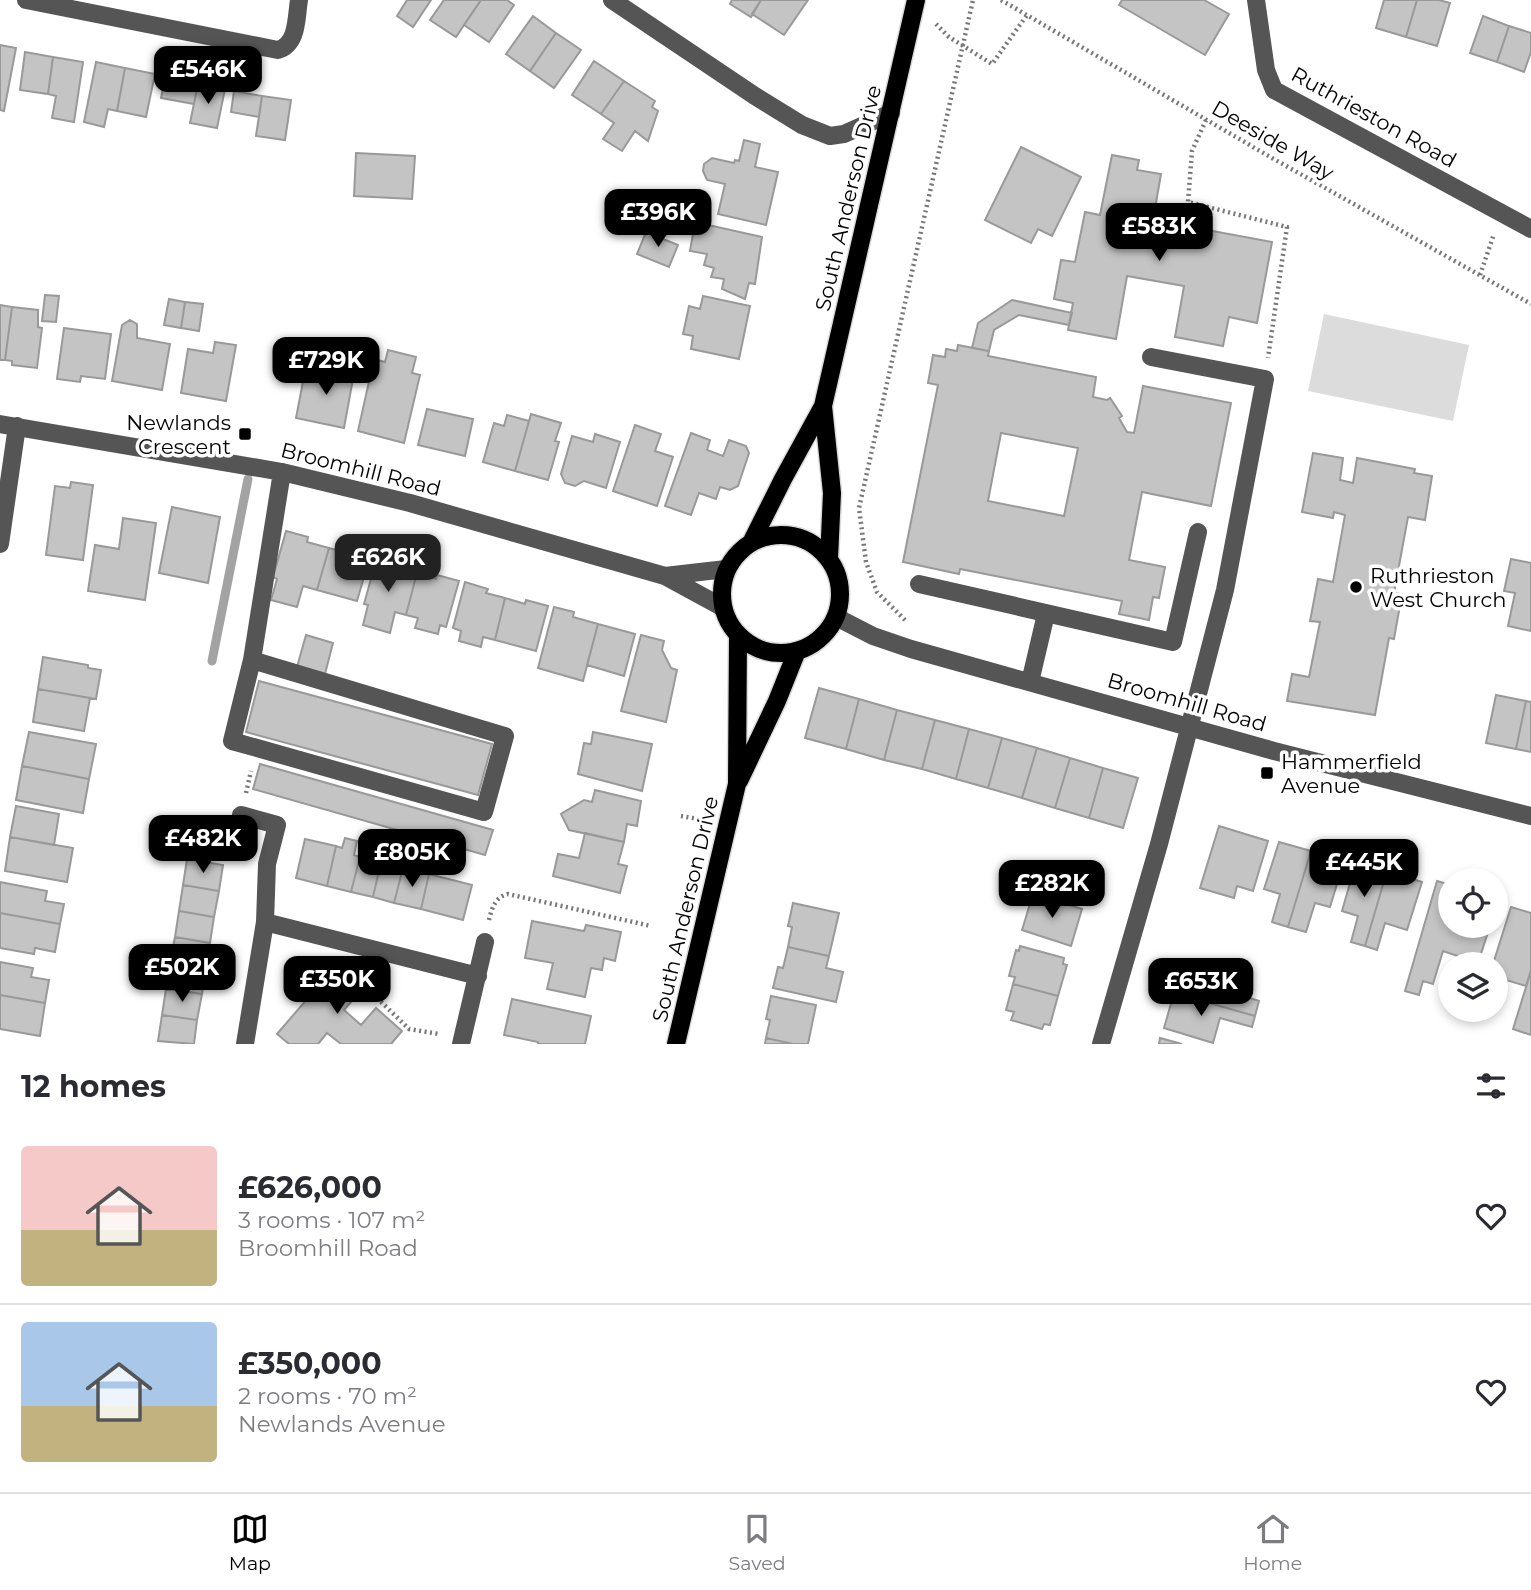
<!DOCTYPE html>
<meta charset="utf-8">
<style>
:root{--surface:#fff;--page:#f7f7f7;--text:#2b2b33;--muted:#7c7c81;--line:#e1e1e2;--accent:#000}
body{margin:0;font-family:Montserrat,sans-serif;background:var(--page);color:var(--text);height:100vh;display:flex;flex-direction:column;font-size:26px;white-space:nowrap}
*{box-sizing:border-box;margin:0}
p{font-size:23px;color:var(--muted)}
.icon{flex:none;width:38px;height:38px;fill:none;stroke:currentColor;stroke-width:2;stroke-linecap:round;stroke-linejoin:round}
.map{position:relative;height:1044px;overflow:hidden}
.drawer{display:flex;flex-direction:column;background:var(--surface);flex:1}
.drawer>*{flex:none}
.buttons{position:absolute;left:1438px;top:868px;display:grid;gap:14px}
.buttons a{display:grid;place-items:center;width:70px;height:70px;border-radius:50%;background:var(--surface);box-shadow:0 4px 10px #0003;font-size:35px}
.price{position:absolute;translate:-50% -60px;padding:0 16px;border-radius:14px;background:var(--accent);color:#fff;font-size:23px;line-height:46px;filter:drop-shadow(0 2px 4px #0008)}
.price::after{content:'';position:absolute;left:50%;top:42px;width:21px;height:16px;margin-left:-10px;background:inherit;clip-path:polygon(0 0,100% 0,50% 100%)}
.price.selected{background:#222;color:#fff}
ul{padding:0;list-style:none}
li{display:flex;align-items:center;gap:21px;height:175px;padding:0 21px}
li+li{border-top:2px solid var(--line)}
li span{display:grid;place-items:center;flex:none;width:196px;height:140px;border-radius:7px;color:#555}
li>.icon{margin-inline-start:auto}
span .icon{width:84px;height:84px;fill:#fffc;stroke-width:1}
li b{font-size:30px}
h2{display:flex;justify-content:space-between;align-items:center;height:84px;padding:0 21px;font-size:30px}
.menu{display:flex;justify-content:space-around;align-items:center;height:98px;border-top:2px solid var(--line);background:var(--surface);font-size:19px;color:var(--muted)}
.menu a{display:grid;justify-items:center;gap:4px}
.menu .selected{color:var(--accent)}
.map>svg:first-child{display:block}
.green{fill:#dcdcdc}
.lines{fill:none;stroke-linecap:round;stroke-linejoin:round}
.stream{stroke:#a3a3a3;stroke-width:9}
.building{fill:#c4c4c4;stroke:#999;stroke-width:2;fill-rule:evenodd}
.major-casing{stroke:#dbdbdb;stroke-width:21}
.path{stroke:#777;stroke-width:4.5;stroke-dasharray:2 3.5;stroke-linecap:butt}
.minor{stroke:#555;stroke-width:18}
.major{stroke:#000;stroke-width:18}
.poi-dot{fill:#000;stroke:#fff;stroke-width:2.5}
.labels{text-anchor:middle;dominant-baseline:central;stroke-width:7;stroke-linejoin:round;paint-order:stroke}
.street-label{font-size:21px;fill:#000;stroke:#fff}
.poi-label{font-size:21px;fill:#000;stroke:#fff;text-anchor:start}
</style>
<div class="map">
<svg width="1531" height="1044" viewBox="0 0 1531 1044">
<rect width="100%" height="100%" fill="#fff"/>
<path class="green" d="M1324 314 1469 345 1453 421 1308 391Z"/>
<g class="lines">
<path class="stream" d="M212 661 248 479"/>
</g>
<path class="building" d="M407 0H431L413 27 397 16Z
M444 0H481L456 37 430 20Z
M481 0H507L514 5 489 42 464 25Z
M732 0H761L751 17 730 4Z
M761 0H808L784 35 752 14Z
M1122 0H1204L1229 14 1205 55 1119 5Z
M1384 0H1417L1406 37 1376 28Z
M1417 0H1439L1450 3 1437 46 1406 37Z
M533 16 556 33 530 71 506 54Z
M1483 16 1509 26 1497 62 1470 53Z
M1509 26 1531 33V52L1524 72 1497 62Z
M556 33 581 50 554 88 530 71Z
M0 45 16 48 4 111 0 110Z
M25 52 53 57 48 94 20 90Z
M53 57 83 62 74 122 52 118 56 96 48 94Z
M594 61 624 81 601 114 572 95Z
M96 62 125 68 117 111 108 109 104 127 84 122Z
M125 68 155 74 146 117 117 111Z
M165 77 198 84 194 104 161 98Z
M624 81 655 101 652 107 658 111 648 141 635 131 622 151 603 139 614 123 601 114Z
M198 84 225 89 217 128 190 123Z
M234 91 262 96 259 117 231 112Z
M262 96 291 100 285 140 256 136Z
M744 140 760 144 755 167 778 172 766 225 718 214 725 184 707 180 703 171 704 164 712 158 734 163 735 160 739 161Z
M1021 147 1081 177 1052 236 1038 229 1031 243 985 220Z
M356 153 415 156 412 199 354 196Z
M1112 155 1139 160 1137 170 1161 174 1153 220 1272 242 1257 323 1229 317 1223 346 1175 337 1184 286 1127 276 1116 339 1068 330 1073 303 1054 299 1061 260 1075 262 1085 212 1100 215Z
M695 222 762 237 755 284 749 283 745 299 722 289 724 279 711 277 714 268 704 265 707 254 690 251Z
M646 232 678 245 669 267 637 254Z
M45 295 59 296 56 322 42 321Z
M703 296 750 306 739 359 691 349 693 336 683 334 689 306 700 309Z
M169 299 185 302 181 328 164 325Z
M1012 300 1072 313 1069 325 1019 315 994 330 989 351 972 348 978 323Z
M185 302 203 304 199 331 181 328Z
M0 305 12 307 5 360H0Z
M12 307 38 310V327L42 328 37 368 12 365V361L5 360Z
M130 320 137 324V338L170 344 162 390 112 381 122 325Z
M64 328 111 334 105 379 81 376 80 382 57 379Z
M215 342 236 345 226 401 181 393 188 349 213 353Z
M958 345 989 351 988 356 1096 377 1093 397 1107 400 1110 398 1122 416 1119 418 1127 432 1134 433 1143 386 1231 403 1211 506 1142 492 1129 560 1165 567 1159 598 1153 597 1149 620 1119 614 1122 601 960 569 959 574 903 562 938 385 928 383 933 355 945 357 946 349 957 351ZM1001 433 1078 448 1064 516 988 501Z
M388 350 416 357 412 373 420 375 404 443 358 431 374 359 385 362Z
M333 364 355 368 344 428 296 418 305 371 331 376Z
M427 409 473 419 465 456 418 445Z
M531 414 561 423 555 441 559 442 548 480 515 471Z
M507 415 529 421 515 471 483 462 494 423 504 426Z
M635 425 661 434 655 451 673 457 657 506 613 491Z
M691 433 710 440 707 450 723 456 729 440 746 446 749 453 738 486 730 490 720 487 716 499 699 493 691 515 665 506Z
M595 434 620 442 606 488 584 481 575 486 565 483 561 474 572 436 593 442Z
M1313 453 1343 458 1340 480 1353 483 1357 458 1415 469 1414 473 1432 476 1425 520 1408 517 1394 593 1402 594 1394 639 1389 638 1375 715 1287 701 1292 674 1309 677 1320 622 1310 621 1318 579 1333 582 1345 515 1334 512 1333 518 1302 512Z
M71 482 93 485 83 560 46 555 55 486 70 488Z
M172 507 220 517 208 583 159 573Z
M123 518 156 523 145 600 88 591 95 545 119 549Z
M286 531 308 537 307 542 329 548 317 590 303 586 297 607 271 600 277 579 273 577Z
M329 548 347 553 348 549 370 556 357 601 317 590Z
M377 557 398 563 396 568 417 573 406 615 395 612 390 633 363 625 368 605 364 604Z
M1511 559 1531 563V631L1508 626 1515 593 1504 591Z
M417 573 436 579 437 575 459 581 446 627 440 625 438 634 415 628 418 618 406 615Z
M465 582 488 589 486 593 505 598 495 640 483 637 481 647 459 641 461 631 453 628Z
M505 598 525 604 526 600 548 606 536 651 495 640Z
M554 607 574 612 573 617 598 624 583 681 538 668Z
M598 624 635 634 624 676 587 665Z
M306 635 333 643 325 674 297 667Z
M641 635 664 641 662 650 671 668 677 670 666 722 621 711Z
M43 657 88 665V668L101 670 96 699 38 689Z
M259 681 492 744 478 795 246 732Z
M819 688 859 699 846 749 805 738Z
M38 689 90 698 84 731 33 722Z
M1496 695 1526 701 1516 749 1486 743Z
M859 699 897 710 884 760 846 749Z
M1526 701 1531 702V752L1516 749Z
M897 710 935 720 922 769 884 760Z
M935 720 969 729 956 779 922 769Z
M969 729 1002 738 988 788 956 779Z
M29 732 96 744 89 779 22 766Z
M593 732 652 744 642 791 578 774 584 743 591 744Z
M1002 738 1037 748 1022 798 988 788Z
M1037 748 1070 758 1055 808 1022 798Z
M1070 758 1103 768 1089 818 1055 808Z
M260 764 493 830 485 855 253 789Z
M22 766 89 779 83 813 16 800Z
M1103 768 1138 778 1123 828 1089 818Z
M595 790 641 801 637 826 627 824 624 842 569 830 561 814 584 800 592 802Z
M16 806 59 814 54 845 10 837Z
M1219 826 1268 841 1253 891 1237 886 1234 898 1200 888Z
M585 833 624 842 618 864 627 866 620 893 553 876 558 854 579 858Z
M10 837 73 848 67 882 5 871Z
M345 838 357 841 354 855 360 857 351 892 327 886 336 846 342 848Z
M305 839 336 846 327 886 296 878Z
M1279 842 1311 851 1288 927 1272 922 1280 894 1264 889Z
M1311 851 1344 861 1330 907 1315 903 1306 932 1288 927Z
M360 857 381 862 373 897 351 892Z
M187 859 223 865 219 891 183 885Z
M381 862 403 868 394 903 373 897Z
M1356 862 1387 871 1365 946 1351 942 1358 916 1342 911Z
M403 868 429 874 421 909 394 903Z
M1387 871 1422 882 1407 930 1385 923 1377 950 1365 946Z
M429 874 472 885 463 920 421 909Z
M1437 881 1451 885V926H1490L1478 963 1443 951 1433 984 1423 981 1419 995 1405 991Z
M0 882 47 891 45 901 64 904 60 924 0 913Z
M183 885 219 891 214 917 179 911Z
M1033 894 1082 909 1071 946 1022 930Z
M793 903 839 913 829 956 788 947 792 927 788 926Z
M1511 907 1531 913V970L1526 986 1496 977V964H1493Z
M179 911 214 917 210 943 175 937Z
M0 913 60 924 55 952 35 948 34 954 0 948Z
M532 921 584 931 586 925 621 932 615 961 604 958 602 970 591 968 585 997 547 989 553 963 525 958Z
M175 937 210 943 206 968 170 963Z
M1020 946 1064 958 1063 964 1067 965 1058 996 1013 984 1015 977 1009 976 1016 950 1019 951Z
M788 947 829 956 826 968 843 972 836 1002 773 988 778 967 783 968Z
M1183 960 1246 978 1241 995 1259 1001 1255 1016 1174 993Z
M0 962 33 968 31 977 49 980 45 1003 0 995Z
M339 962 366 985 344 1010 361 1025 376 1008 402 1031 391 1044H341L327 1033 318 1044H289L277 1034Z
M170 963 206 968 202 994 166 989Z
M1531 971V1035L1513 1029Z
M1013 984 1058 996 1050 1025 1044 1024 1042 1029 1011 1020 1014 1012 1006 1010Z
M166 989 202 994 197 1020 162 1015Z
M1174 993 1255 1016 1252 1027 1220 1018 1213 1043 1164 1028Z
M0 995 45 1003 40 1036 0 1029Z
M771 996 816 1005 808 1044H793L766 1038 770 1020 766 1019Z
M512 999 591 1016 585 1044H538V1042L504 1035Z
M162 1015 197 1020 194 1044 158 1041Z
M766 1038 793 1044H765Z
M1160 1038 1182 1044H1159Z"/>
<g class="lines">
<g class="major-casing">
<path id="major" d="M823 406 832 493 829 559
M722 594a59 59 0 1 1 118 0a59 59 0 1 1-118 0Z
M752 541 783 479 823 406 916 0
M739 781 777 701 797 651
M676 1044 737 784 738 636"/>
</g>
<path class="path" d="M1001 0 1272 158 1531 304
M936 24 949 37 992 64 1027 15
M1206 120 1192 151 1188 202 1287 227 1268 358
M1480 275 1494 234
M905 620 877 592 866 562 859 508 973 0
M246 793 251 771
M681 816 704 820
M489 920C492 908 495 897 508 894L651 926
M377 973 372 993 409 1029 439 1034"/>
<path class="minor" d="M26 0 278 50C298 44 296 18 299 0
M612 0 755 96 802 125 830 136 844 134 891 113
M1256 0 1266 70 1274 90 1531 229
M0 424 282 472 410 503 665 576 722 607
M0 544 17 426
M665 576 726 569
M919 584 1173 642 1198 532
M836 617 873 636 911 649 1274 751 1531 816
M252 660 505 736 484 812 232 741 252 660 282 472
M1030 682 1046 614
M241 815 277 825 267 864 265 922 245 1044
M265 922 478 976
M461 1044 485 942
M1101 1044 1159 844 1225 590 1265 379 1151 357"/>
<use href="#major" class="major"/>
</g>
<g class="poi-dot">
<rect x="238" y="427" width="14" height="14" rx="3.5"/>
<circle cx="1356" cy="587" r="7"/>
<rect x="1260" y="766" width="14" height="14" rx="3.5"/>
</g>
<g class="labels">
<g class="street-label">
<text transform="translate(1374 117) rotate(29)">Ruthrieston Road</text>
<text transform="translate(1273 140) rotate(30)">Deeside Way</text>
<text transform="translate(848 198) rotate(-77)">South Anderson Drive</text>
<text transform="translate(361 469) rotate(14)">Broomhill Road</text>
<text transform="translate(1187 702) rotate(16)">Broomhill Road</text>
<text transform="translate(685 909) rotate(-77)">South Anderson Drive</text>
</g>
<g class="poi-label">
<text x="231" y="422" text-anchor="end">Newlands<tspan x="231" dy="24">Crescent</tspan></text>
<text x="1370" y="575">Ruthrieston<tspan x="1370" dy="24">West Church</tspan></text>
<text x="1281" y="761">Hammerfield<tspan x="1281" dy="24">Avenue</tspan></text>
</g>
</g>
</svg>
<div class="buttons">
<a><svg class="icon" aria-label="locate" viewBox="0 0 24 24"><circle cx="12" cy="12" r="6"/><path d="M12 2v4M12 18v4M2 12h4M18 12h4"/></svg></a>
<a><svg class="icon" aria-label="layers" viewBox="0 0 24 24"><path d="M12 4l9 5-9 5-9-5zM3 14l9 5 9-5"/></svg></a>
</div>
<b class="price" style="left:208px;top:106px">£546K</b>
<b class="price" style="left:658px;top:249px">£396K</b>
<b class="price" style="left:1159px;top:263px">£583K</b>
<b class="price" style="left:326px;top:397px">£729K</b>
<b class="price selected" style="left:388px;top:594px">£626K</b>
<b class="price" style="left:203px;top:875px">£482K</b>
<b class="price" style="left:412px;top:889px">£805K</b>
<b class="price" style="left:1364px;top:899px">£445K</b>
<b class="price" style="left:1052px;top:920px">£282K</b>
<b class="price" style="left:182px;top:1004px">£502K</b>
<b class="price" style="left:337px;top:1016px">£350K</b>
<b class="price" style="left:1201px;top:1018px">£653K</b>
</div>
<section class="drawer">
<h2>12 homes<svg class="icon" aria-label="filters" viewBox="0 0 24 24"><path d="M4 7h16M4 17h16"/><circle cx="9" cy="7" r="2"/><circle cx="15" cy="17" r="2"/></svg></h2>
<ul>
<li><span style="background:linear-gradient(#f6c9c9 60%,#c2b280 0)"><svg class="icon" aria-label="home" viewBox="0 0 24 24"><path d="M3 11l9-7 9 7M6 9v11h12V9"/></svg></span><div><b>£626,000</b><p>3 rooms · 107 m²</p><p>Broomhill Road</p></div><svg class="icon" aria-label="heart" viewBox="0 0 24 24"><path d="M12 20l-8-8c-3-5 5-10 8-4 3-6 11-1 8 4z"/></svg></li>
<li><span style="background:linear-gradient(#a9c7e8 60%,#c2b280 0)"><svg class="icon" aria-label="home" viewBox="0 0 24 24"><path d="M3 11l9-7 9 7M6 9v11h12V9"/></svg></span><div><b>£350,000</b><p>2 rooms · 70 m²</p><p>Newlands Avenue</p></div><svg class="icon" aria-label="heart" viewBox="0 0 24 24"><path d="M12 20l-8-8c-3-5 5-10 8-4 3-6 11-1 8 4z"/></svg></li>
</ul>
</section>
<nav class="menu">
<a class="selected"><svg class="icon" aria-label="map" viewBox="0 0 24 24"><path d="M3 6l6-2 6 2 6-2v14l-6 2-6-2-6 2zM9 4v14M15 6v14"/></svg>Map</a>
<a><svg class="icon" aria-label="saved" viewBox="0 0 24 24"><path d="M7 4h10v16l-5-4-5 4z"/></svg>Saved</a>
<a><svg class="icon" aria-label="home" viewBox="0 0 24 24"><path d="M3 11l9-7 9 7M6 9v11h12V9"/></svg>Home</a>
</nav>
